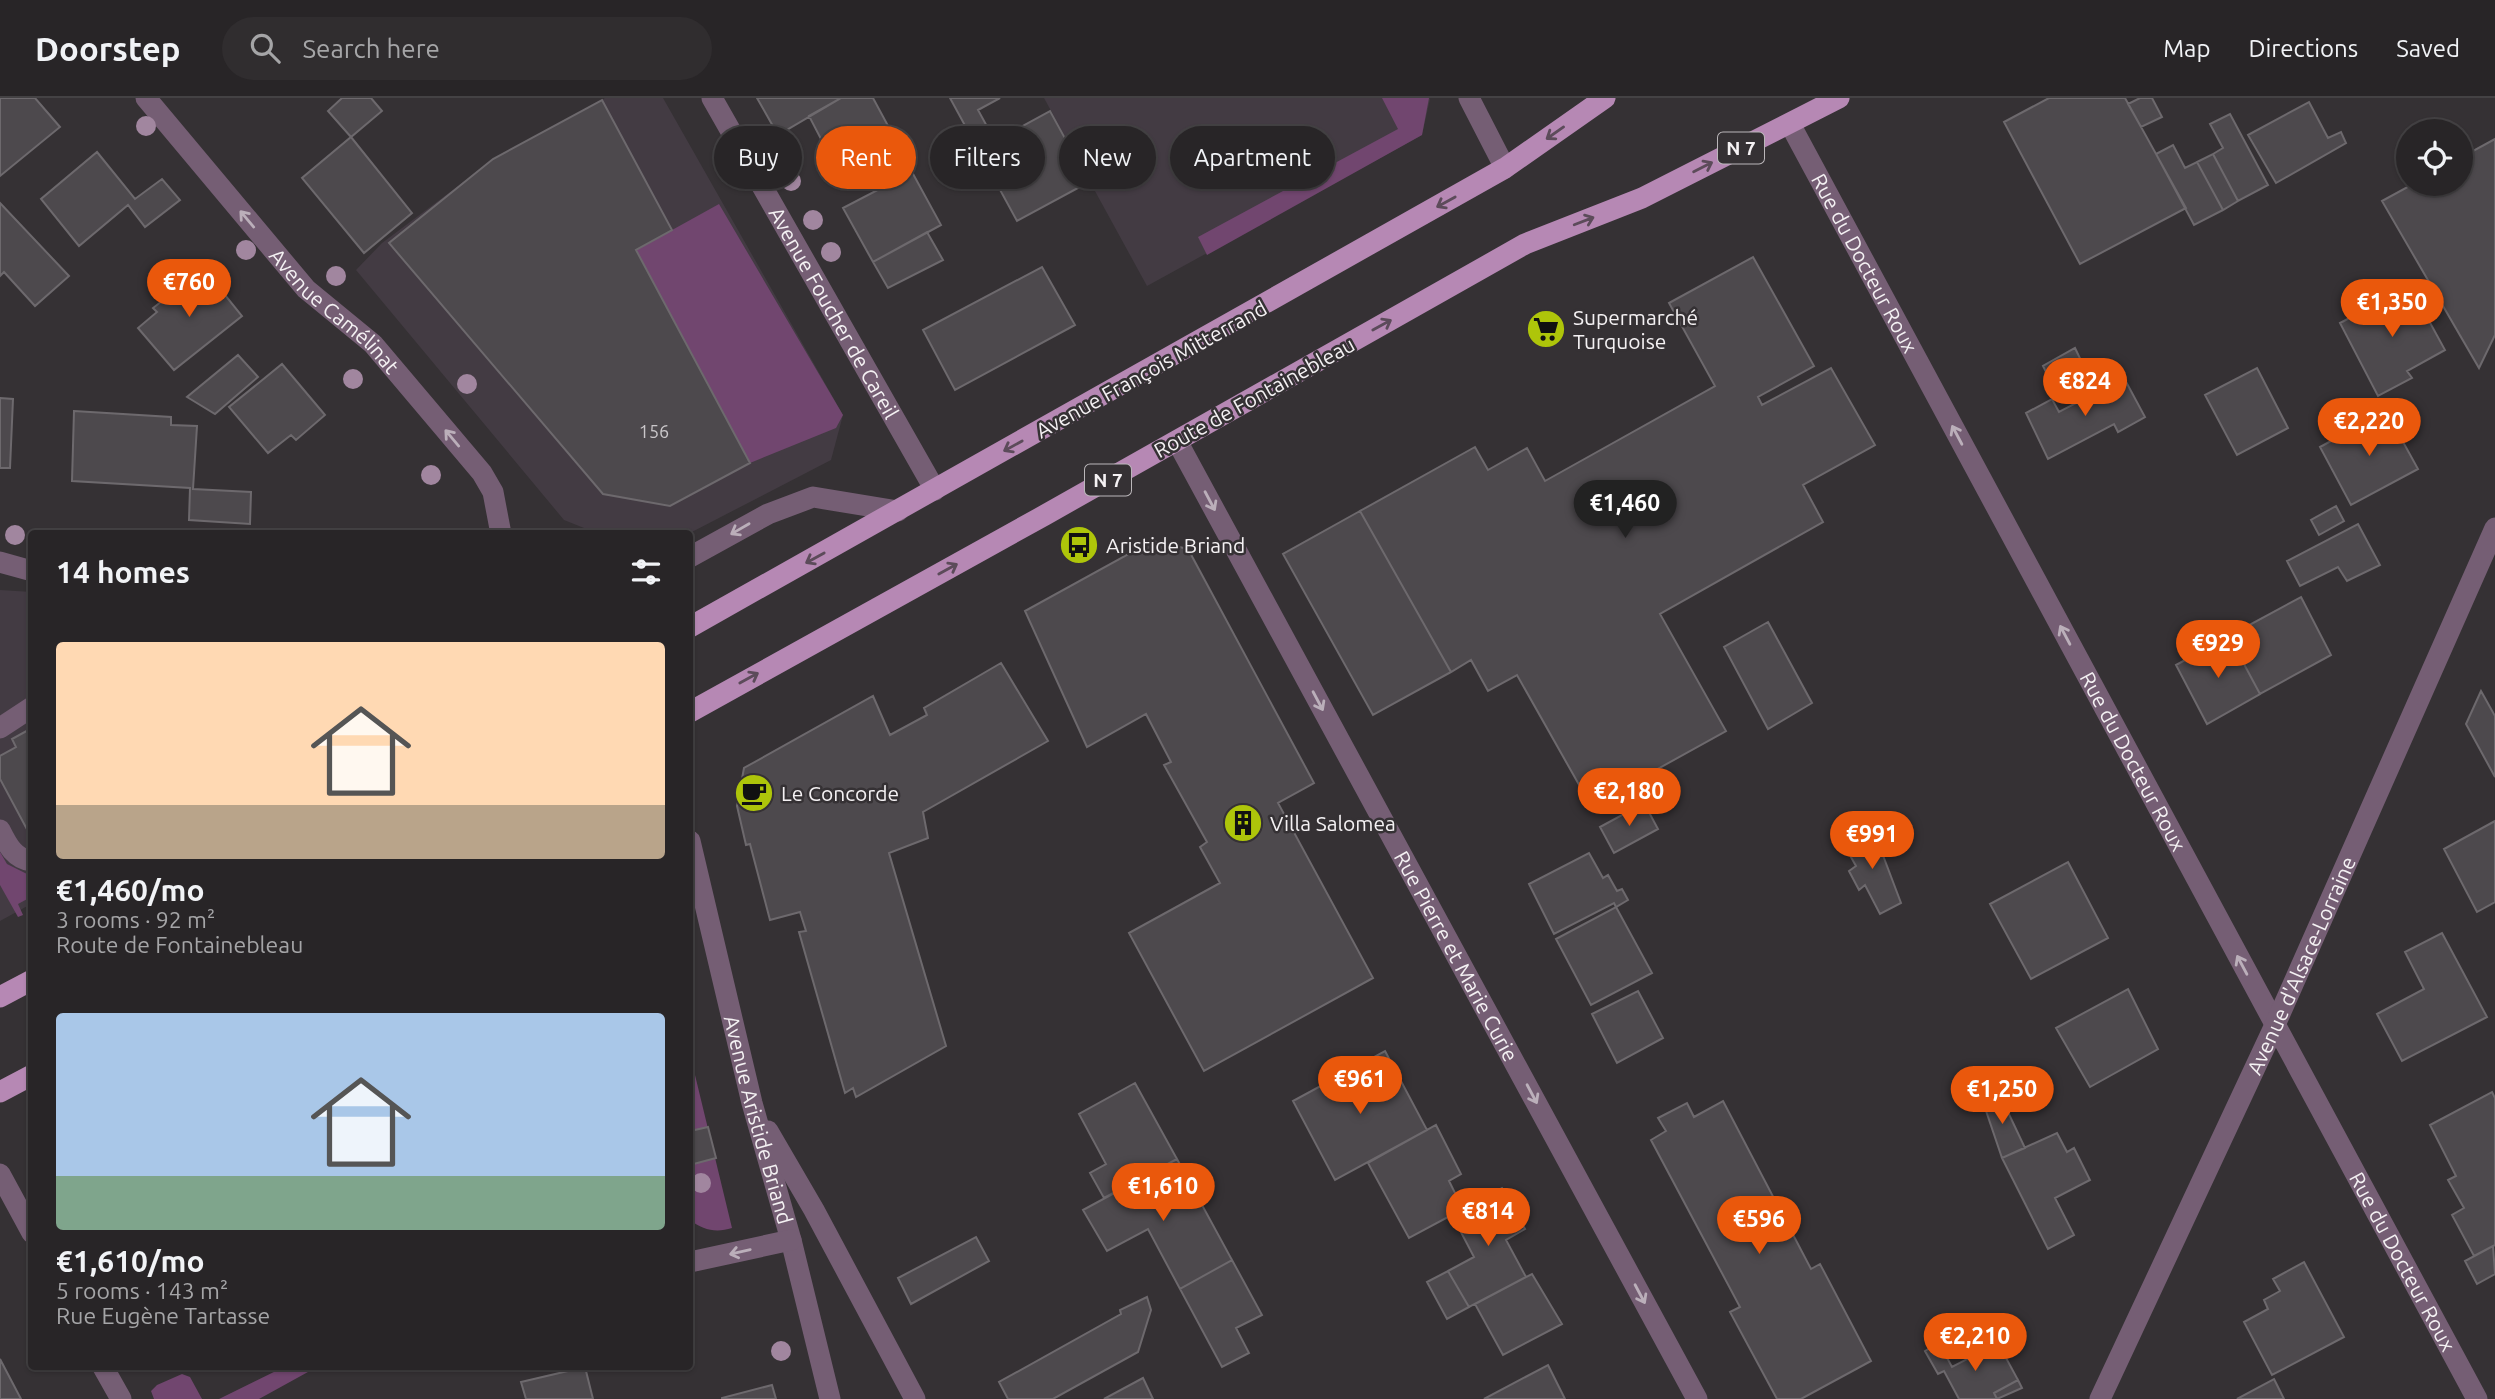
<!DOCTYPE html>
<meta charset="utf-8">
<style>
:root{--surface:#282527;--page:#302d2f;--text:#f1f3f6;--muted:#a5a5a7;--line:#444244;--accent:#ea580c}
body{margin:0;font-family:Ubuntu,sans-serif;background:var(--page);color:var(--text);height:100vh;display:flex;flex-direction:column;font-size:26px;white-space:nowrap}
*{box-sizing:border-box;margin:0}
p{font-size:23px;color:var(--muted)}
.icon{flex:none;width:38px;height:38px;fill:none;stroke:currentColor;stroke-width:2;stroke-linecap:round;stroke-linejoin:round}
.map{position:relative;flex:1;overflow:hidden}
.drawer{position:absolute;left:28px;top:432px;width:665px;height:840px;display:flex;flex-direction:column;background:var(--surface);border-radius:7px;box-shadow:0 2px 5px #0004,0 0 0 2px var(--line)}
.drawer>*{flex:none}
.top-card{position:absolute;left:714px;top:28px;width:665px;height:63px;display:flex;gap:14px}
.controls{position:absolute;left:2396px;top:21px;display:grid;gap:14px}
.controls a{display:grid;place-items:center;width:77px;height:77px;border-radius:50%;background:var(--surface);box-shadow:0 2px 5px #0004,0 0 0 2px var(--line);font-size:35px}
.price{position:absolute;translate:-50% -60px;padding:0 16px;border-radius:24px;background:var(--accent);color:#fff;font-size:23px;line-height:46px;filter:drop-shadow(0 2px 4px #0008)}
.price::after{content:'';position:absolute;left:50%;top:42px;width:21px;height:16px;margin-left:-10px;background:inherit;clip-path:polygon(0 0,100% 0,50% 100%)}
.price.active{background:#222;color:#fff}
ul{padding:0;list-style:none}
li{display:grid;align-content:center;gap:14px;height:371px;padding:0 28px}
li span{display:grid;place-items:center;height:217px;border-radius:7px;color:#555}
li>.icon{margin-inline-start:auto}
span .icon{width:126px;height:126px;fill:#fffc;stroke-width:1}
li b{font-size:30px}
h2{display:flex;justify-content:space-between;align-items:center;height:84px;padding:0 28px;font-size:30px}
.chip{padding:0 24px;border-radius:32px;background:var(--surface);box-shadow:0 2px 5px #0004,0 0 0 2px var(--line);font-size:24px;line-height:63px}
.chip.active{background:var(--accent);color:#fff}
header{display:flex;align-items:center;gap:42px;box-sizing:border-box;height:98px;padding:0 35px;background:var(--surface);border-bottom:2px solid var(--line)}
header strong{font-size:33px}
nav{display:flex;gap:38px;margin-inline-start:auto;font-size:24px}
.search{width:490px;height:63px;background:var(--page);display:flex;align-items:center;gap:18px;box-sizing:border-box;padding:0 24px;border-radius:38px;color:var(--muted);font-size:26px}
.map>svg:first-child{display:block}
.built{fill:#433b43}
.green{fill:#71466f}
.building{fill:#4d494d;stroke:#6d696d;stroke-width:2}
.lines{fill:none;stroke-linecap:round;stroke-linejoin:round}
.minor{stroke:#755e74;stroke-width:21}
.major{stroke:#b688b4;stroke-width:21}
.tree{fill:#a1869f}
.oneway{stroke:#5c4b5a}
.oneway2{stroke:#bbafba}
.labels{text-anchor:middle;dominant-baseline:central;stroke-width:5;stroke-linejoin:round;paint-order:stroke}
.number-label{font-size:18px;fill:#cac7ca}
.shield{fill:#353134;stroke:#bbb7ba;stroke-width:2}
.shield-label{font-size:19px;font-weight:bold;fill:#f4f1f3}
.street-label{font-size:21px;fill:#f4f1f3;stroke:#353134}
.poi-label{font-size:21px;fill:#f4f1f3;stroke:#353134;text-anchor:start}
</style>
<header>
<strong>Doorstep</strong>
<div class="search"><svg class="icon" aria-label="search" viewBox="0 0 24 24"><circle cx="10" cy="10" r="6"/><path d="M15 15l6 6"/></svg>Search here</div>
<nav><a>Map</a><a>Directions</a><a>Saved</a></nav>
</header>
<div class="map">
<svg width="2495" height="1301" viewBox="0 0 2495 1301">
<rect width="100%" height="100%" fill="#353134"/>
<path class="built" d="M605 0H663L843 317 831 362 688 436H599L564 422 356 172 382 145 490 64Z
M1044 0H1429L1430 1 1422 37 1147 188Z
M0 492 32 494 31 806 0 823Z"/>
<path class="green" d="M1382 0H1429L1422 37 1207 157 1198 139 1398 31Z
M719 106 843 317 836 330 750 365 636 152Z
M0 754 7 766 31 778V799L18 806 23 817 18 819 0 787Z
M695 977 732 1130C716 1135 703 1132 690 1122V986Z
M284 1269H317L259 1301H219Z
M182 1276 190 1279 202 1301H154L151 1293 157 1287Z"/>
<path class="building" d="M0 0H35L60 29 0 78Z
M342 0H371L382 13 351 39 328 13Z
M757 0H841L778 37Z
M841 0H873L893 37 835 68 809 18Z
M950 0H1000L978 12 995 43 1050 13 1089 84 1017 123Z
M2049 0H2125L2186 110 2080 166 2004 24Z
M2140 0H2152L2162 19 2141 29 2128 6Z
M602 2 672 132 636 152 750 365 670 408 603 396 389 145 493 61Z
M2309 4 2328 40 2341 34 2346 45 2276 85 2248 37Z
M2230 16 2268 87 2238 103 2213 56 2223 50 2210 26Z
M351 39 412 115 364 155 302 80Z
M2495 41V237L2479 270 2382 103 2413 86H2460V60Z
M2173 47 2185 70 2197 64 2223 112 2194 127 2156 56Z
M97 54 135 101 162 81 180 102 145 129 128 107 79 148 41 101Z
M2213 56 2238 103 2223 112 2197 64Z
M912 74 941 127 873 164 843 110Z
M0 105 69 178 35 208 4 174 0 178Z
M927 134 943 162 888 190 873 164Z
M1753 159 1814 268 1758 299 1762 307 1831 270 1875 347 1803 387 1823 424 1660 516 1726 633 1591 708 1517 577 1488 593 1471 562 1451 574 1360 413 1475 349 1488 372 1527 350 1545 383 1715 288 1669 205Z
M1042 169 1075 227 955 292 923 232Z
M204 171 242 218 174 272 138 230 157 214 153 210 175 193 171 188 184 178 188 183Z
M2410 188 2445 252 2407 273 2412 280 2378 298 2340 225Z
M2075 250 2088 277 2056 294 2043 268Z
M238 257 258 279 215 316 187 299Z
M282 266 325 317 296 342 291 337 268 355 229 309Z
M2257 270 2288 330 2237 357 2205 297Z
M2124 280 2145 319 2118 334 2114 326 2048 361 2026 315 2052 301 2059 314Z
M0 300 13 301 10 370H0Z
M74 313 171 319V327L197 328 193 391 251 394 250 426 189 422 190 390 72 383Z
M2386 313 2418 371 2351 407 2320 349Z
M2336 408 2344 423 2319 437 2311 422Z
M1360 413 1451 574 1373 617 1283 456Z
M2358 426 2380 467 2347 483 2338 469 2300 488 2287 463Z
M1152 443 1188 451 1314 685 1278 705 1373 880 1204 973 1129 835 1220 785 1200 749 1207 744 1164 667 1171 664 1146 616 1087 649 1025 513Z
M2301 499 2331 557 2260 596 2229 538Z
M1768 524 1812 605 1768 631 1724 549Z
M2229 538 2260 596 2207 626 2176 567Z
M1001 565 1048 643 923 714 928 740 889 755 946 948 856 999 853 990 845 995 799 834 806 833 800 814 770 822 750 746 746 747 737 708 744 670 873 598 890 637 927 617 924 610Z
M2481 593 2495 618V679L2466 626Z
M32 630V736L30 737 0 681V658L16 649 12 641Z
M1644 705 1658 731 1614 755 1600 729Z
M2495 723V804L2477 814 2444 751Z
M1873 731 1901 805 1880 816 1865 787 1859 792 1849 773 1856 768 1843 745Z
M1589 755 1603 780 1608 777 1617 793 1622 791 1628 802 1616 809 1614 805 1554 836 1529 786Z
M2068 764 2108 840 2031 881 1990 806Z
M1616 809 1652 875 1591 907 1556 841Z
M2442 835 2487 919 2402 963 2377 916 2424 891 2405 854Z
M2128 891 2158 951 2090 989 2056 930Z
M1638 893 1663 940 1617 965 1592 916Z
M1385 953 1427 1032 1335 1082 1293 1003Z
M1135 985 1177 1061 1104 1100 1090 1075 1106 1066 1079 1016Z
M1998 993 2025 1050 2002 1060 1982 1001Z
M2492 994 2495 1000V1147L2474 1158 2452 1117 2464 1110 2448 1082 2456 1078 2430 1027Z
M1723 1003 1811 1171 1820 1166 1871 1263 1801 1301H1777L1730 1214 1740 1209 1651 1042 1666 1033 1658 1020 1687 1005 1694 1019Z
M1436 1027 1461 1076 1449 1083 1463 1111 1409 1140 1368 1065Z
M708 1029 716 1060 690 1067V1033Z
M2057 1035 2067 1054 2074 1050 2090 1082 2055 1100 2074 1137 2048 1151 2002 1060Z
M1177 1061 1232 1162 1180 1191 1148 1131 1107 1153 1083 1112Z
M1502 1090 1525 1131 1506 1142 1526 1179 1469 1209 1448 1173 1474 1159 1452 1117Z
M976 1139 989 1163 911 1206 898 1180Z
M2493 1148 2495 1176 2477 1186 2465 1163Z
M1232 1162 1262 1217 1236 1230 1249 1255 1222 1269 1180 1191Z
M2304 1164 2344 1239 2272 1277 2244 1224 2268 1211 2264 1202 2280 1193 2273 1181Z
M1448 1173 1469 1209 1447 1221 1427 1184Z
M1532 1176 1562 1226 1503 1257 1475 1206Z
M1147 1199 1151 1212 1138 1254 1053 1301H1008L999 1284 1121 1216 1120 1212Z
M1939 1245 1952 1269 1998 1245 2018 1282 1994 1295 1997 1301H1959L1944 1273 1938 1276 1925 1253Z
M0 1261 21 1301H0Z
M1548 1267 1565 1301H1484Z
M585 1269 593 1301H526L521 1284Z
M1143 1280 1153 1301H1104Z
M2274 1281 2284 1301H2237Z
M2018 1282 2022 1290 1997 1301 1994 1295Z
M772 1287 776 1301H722V1300Z"/>
<g class="lines">
<g class="minor">
<path id="s1" d="M146 0 306 191 373 246 482 375 493 394 501 436"/>
<path id="s2" d="M712 0 935 392"/>
<path d="M1469 0 1505 70"/>
<path id="s3" d="M1790 26 2477 1301"/>
<path id="s4" d="M1177 343 1697 1301"/>
<path d="M690 459 768 416 813 399 898 413"/>
<path d="M0 464 32 473"/>
<path d="M0 630 32 609"/>
<path d="M0 732C7 746 14 761 32 763"/>
<path id="s5" d="M690 743 752 1005 791 1142 830 1301"/>
<path d="M768 1033 814 1112 915 1301"/>
<path d="M0 1076 32 1135"/>
<path d="M690 1164 791 1142"/>
<path d="M103 1269 121 1301"/>
<path id="s6" d="M2100 1301 2275 927 2495 430"/>
</g>
<path class="major" d="M690 529 1505 70 1605 0
M690 614 1045 417 1525 146 1642 100 1839 0
M0 899 32 882
M0 994 32 977"/>
</g>
<g class="tree">
<circle cx="146" cy="28" r="10"/>
<circle cx="791" cy="83" r="10"/>
<circle cx="813" cy="122" r="10"/>
<circle cx="246" cy="152" r="10"/>
<circle cx="831" cy="154" r="10"/>
<circle cx="336" cy="178" r="10"/>
<circle cx="353" cy="281" r="10"/>
<circle cx="467" cy="286" r="10"/>
<circle cx="431" cy="377" r="10"/>
<circle cx="15" cy="437" r="10"/>
<circle cx="701" cy="1085" r="10"/>
<circle cx="781" cy="1253" r="10"/>
</g>
<defs><path id="oneway-shaft" d="M-6 0H5M1.5-3L5.5 0L1.5 3" fill="none" stroke-width="1.6" stroke-linecap="round" stroke-linejoin="round" transform="scale(1.75)"/></defs>
<g class="oneway">
<use href="#oneway-shaft" transform="translate(1555 35) rotate(145)"/>
<use href="#oneway-shaft" transform="translate(1703 69) rotate(-27)"/>
<use href="#oneway-shaft" transform="translate(1446 104) rotate(151)"/>
<use href="#oneway-shaft" transform="translate(1584 123) rotate(-21)"/>
<use href="#oneway-shaft" transform="translate(1382 227) rotate(-29)"/>
<use href="#oneway-shaft" transform="translate(1013 348) rotate(151)"/>
<use href="#oneway-shaft" transform="translate(815 460) rotate(151)"/>
<use href="#oneway-shaft" transform="translate(948 471) rotate(-29)"/>
<use href="#oneway-shaft" transform="translate(749 580) rotate(-29)"/>
</g>
<g class="oneway2">
<use href="#oneway-shaft" transform="translate(247 121) rotate(-130)"/>
<use href="#oneway-shaft" transform="translate(1957 337) rotate(-118)"/>
<use href="#oneway-shaft" transform="translate(452 340) rotate(-130)"/>
<use href="#oneway-shaft" transform="translate(1210 403) rotate(62)"/>
<use href="#oneway-shaft" transform="translate(740 431) rotate(150)"/>
<use href="#oneway-shaft" transform="translate(2065 537) rotate(-118)"/>
<use href="#oneway-shaft" transform="translate(1318 603) rotate(62)"/>
<use href="#oneway-shaft" transform="translate(2242 867) rotate(-118)"/>
<use href="#oneway-shaft" transform="translate(1532 996) rotate(62)"/>
<use href="#oneway-shaft" transform="translate(740 1154) rotate(167)"/>
<use href="#oneway-shaft" transform="translate(1640 1196) rotate(62)"/>
</g>
<defs>
<g id="supermarket-disc" transform="scale(2.0125)"><circle r="9.5" fill="#aec50a" stroke="#353134"/><path d="M-6-5.5h2.5l.6 2H6L4.5 2H-2.5L-4.4-4H-6ZM-1.5 3.2a1.3 1.3 0 1 0 .1 0ZM3 3.2a1.3 1.3 0 1 0 .1 0Z" fill="#111"/></g>
<g id="bus-disc" transform="scale(2.0125)"><circle r="9.5" fill="#aec50a" stroke="#353134"/><path d="M-5-6H5V4H4V6H2V4H-2V6H-4V4H-5ZM-3.5-4V0h7V-4ZM-3.5 1.2v1.5H-2V1.2ZM2 1.2v1.5H3.5V1.2Z" fill="#111"/></g>
<g id="cafe-disc" transform="scale(2.0125)"><circle r="9.5" fill="#aec50a" stroke="#353134"/><path d="M-5.5-4.5H6V0H3Q3 3.5 0 3.5H-2.5Q-5.5 3.5-5.5 0ZM3-3.2v2h1.7v-2ZM-6 4.5H4V6H-6Z" fill="#111"/></g>
<g id="building-disc" transform="scale(2.0125)"><circle r="9.5" fill="#aec50a" stroke="#353134"/><path d="M-4-6H4V6H1V3H-1V6H-4ZM-2.5-4.3h1.7v1.8h-1.7ZM.8-4.3h1.7v1.8H.8ZM-2.5-1h1.7V.8h-1.7ZM.8-1h1.7V.8H.8Z" fill="#111"/></g>
</defs>
<g fill-rule="evenodd">
<use href="#supermarket-disc" x="1546" y="231"/>
<use href="#bus-disc" x="1079" y="447"/>
<use href="#cafe-disc" x="754" y="695"/>
<use href="#building-disc" x="1243" y="725"/>
</g>
<g class="labels">
<g class="number-label">
<text x="654" y="333">156</text>
</g>
<g class="shield">
<rect x="1718" y="34.5" width="46" height="31" rx="5"/>
<rect x="1085" y="366.5" width="46" height="31" rx="5"/>
</g>
<g class="shield-label">
<text x="1741" y="50">N 7</text>
<text x="1108" y="382">N 7</text>
</g>
<g class="street-label">
<text stroke="none"><textPath href="#s3" startOffset="158">Rue du Docteur Roux</textPath></text>
<text stroke="none"><textPath href="#s1" startOffset="285">Avenue Camélinat</textPath></text>
<text stroke="none"><textPath href="#s2" startOffset="247">Avenue Foucher de Careil</textPath></text>
<text transform="translate(1151 271) rotate(-29)">Avenue François Mitterrand</text>
<text transform="translate(1254 299) rotate(-29)">Route de Fontainebleau</text>
<text stroke="none"><textPath href="#s3" startOffset="724">Rue du Docteur Roux</textPath></text>
<text stroke="none"><textPath href="#s4" startOffset="586">Rue Pierre et Marie Curie</textPath></text>
<text stroke="none"><textPath href="#s6" startOffset="478">Avenue d'Alsace-Lorraine</textPath></text>
<text stroke="none"><textPath href="#s5" startOffset="287">Avenue Aristide Briand</textPath></text>
<text stroke="none"><textPath href="#s3" startOffset="1292">Rue du Docteur Roux</textPath></text>
</g>
<g class="poi-label">
<text x="1573" y="219">Supermarché<tspan x="1573" dy="24">Turquoise</tspan></text>
<text x="1106" y="447">Aristide Briand</text>
<text x="781" y="695">Le Concorde</text>
<text x="1270" y="725">Villa Salomea</text>
</g>
</g>
</svg>
<div class="controls">
<a><svg class="icon" aria-label="locate" viewBox="0 0 24 24"><circle cx="12" cy="12" r="6"/><path d="M12 2v4M12 18v4M2 12h4M18 12h4"/></svg></a>
</div>
<b class="price" style="left:189px;top:221px">€760</b>
<b class="price" style="left:2392px;top:241px">€1,350</b>
<b class="price" style="left:2085px;top:320px">€824</b>
<b class="price" style="left:2369px;top:360px">€2,220</b>
<b class="price active" style="left:1625px;top:442px">€1,460</b>
<b class="price" style="left:2218px;top:582px">€929</b>
<b class="price" style="left:1629px;top:730px">€2,180</b>
<b class="price" style="left:1872px;top:773px">€991</b>
<b class="price" style="left:1360px;top:1018px">€961</b>
<b class="price" style="left:2002px;top:1028px">€1,250</b>
<b class="price" style="left:1163px;top:1125px">€1,610</b>
<b class="price" style="left:1488px;top:1150px">€814</b>
<b class="price" style="left:1759px;top:1158px">€596</b>
<b class="price" style="left:1975px;top:1275px">€2,210</b>
<div class="top-card">
<a class="chip">Buy</a>
<a class="chip active">Rent</a>
<a class="chip">Filters</a>
<a class="chip">New</a>
<a class="chip">Apartment</a>
</div>
<section class="drawer">
<h2>14 homes<svg class="icon" aria-label="filters" viewBox="0 0 24 24"><path d="M4 7h16M4 17h16"/><circle cx="9" cy="7" r="2"/><circle cx="15" cy="17" r="2"/></svg></h2>
<ul>
<li><span style="background:linear-gradient(#ffd9b3 75%,#b9a48a 0)"><svg class="icon" aria-label="home" viewBox="0 0 24 24"><path d="M3 11l9-7 9 7M6 9v11h12V9"/></svg></span><div><b>€1,460/mo</b><p>3 rooms · 92 m²</p><p>Route de Fontainebleau</p></div></li>
<li><span style="background:linear-gradient(#a9c7e8 75%,#7fa58c 0)"><svg class="icon" aria-label="home" viewBox="0 0 24 24"><path d="M3 11l9-7 9 7M6 9v11h12V9"/></svg></span><div><b>€1,610/mo</b><p>5 rooms · 143 m²</p><p>Rue Eugène Tartasse</p></div></li>
</ul>
</section>
</div>
